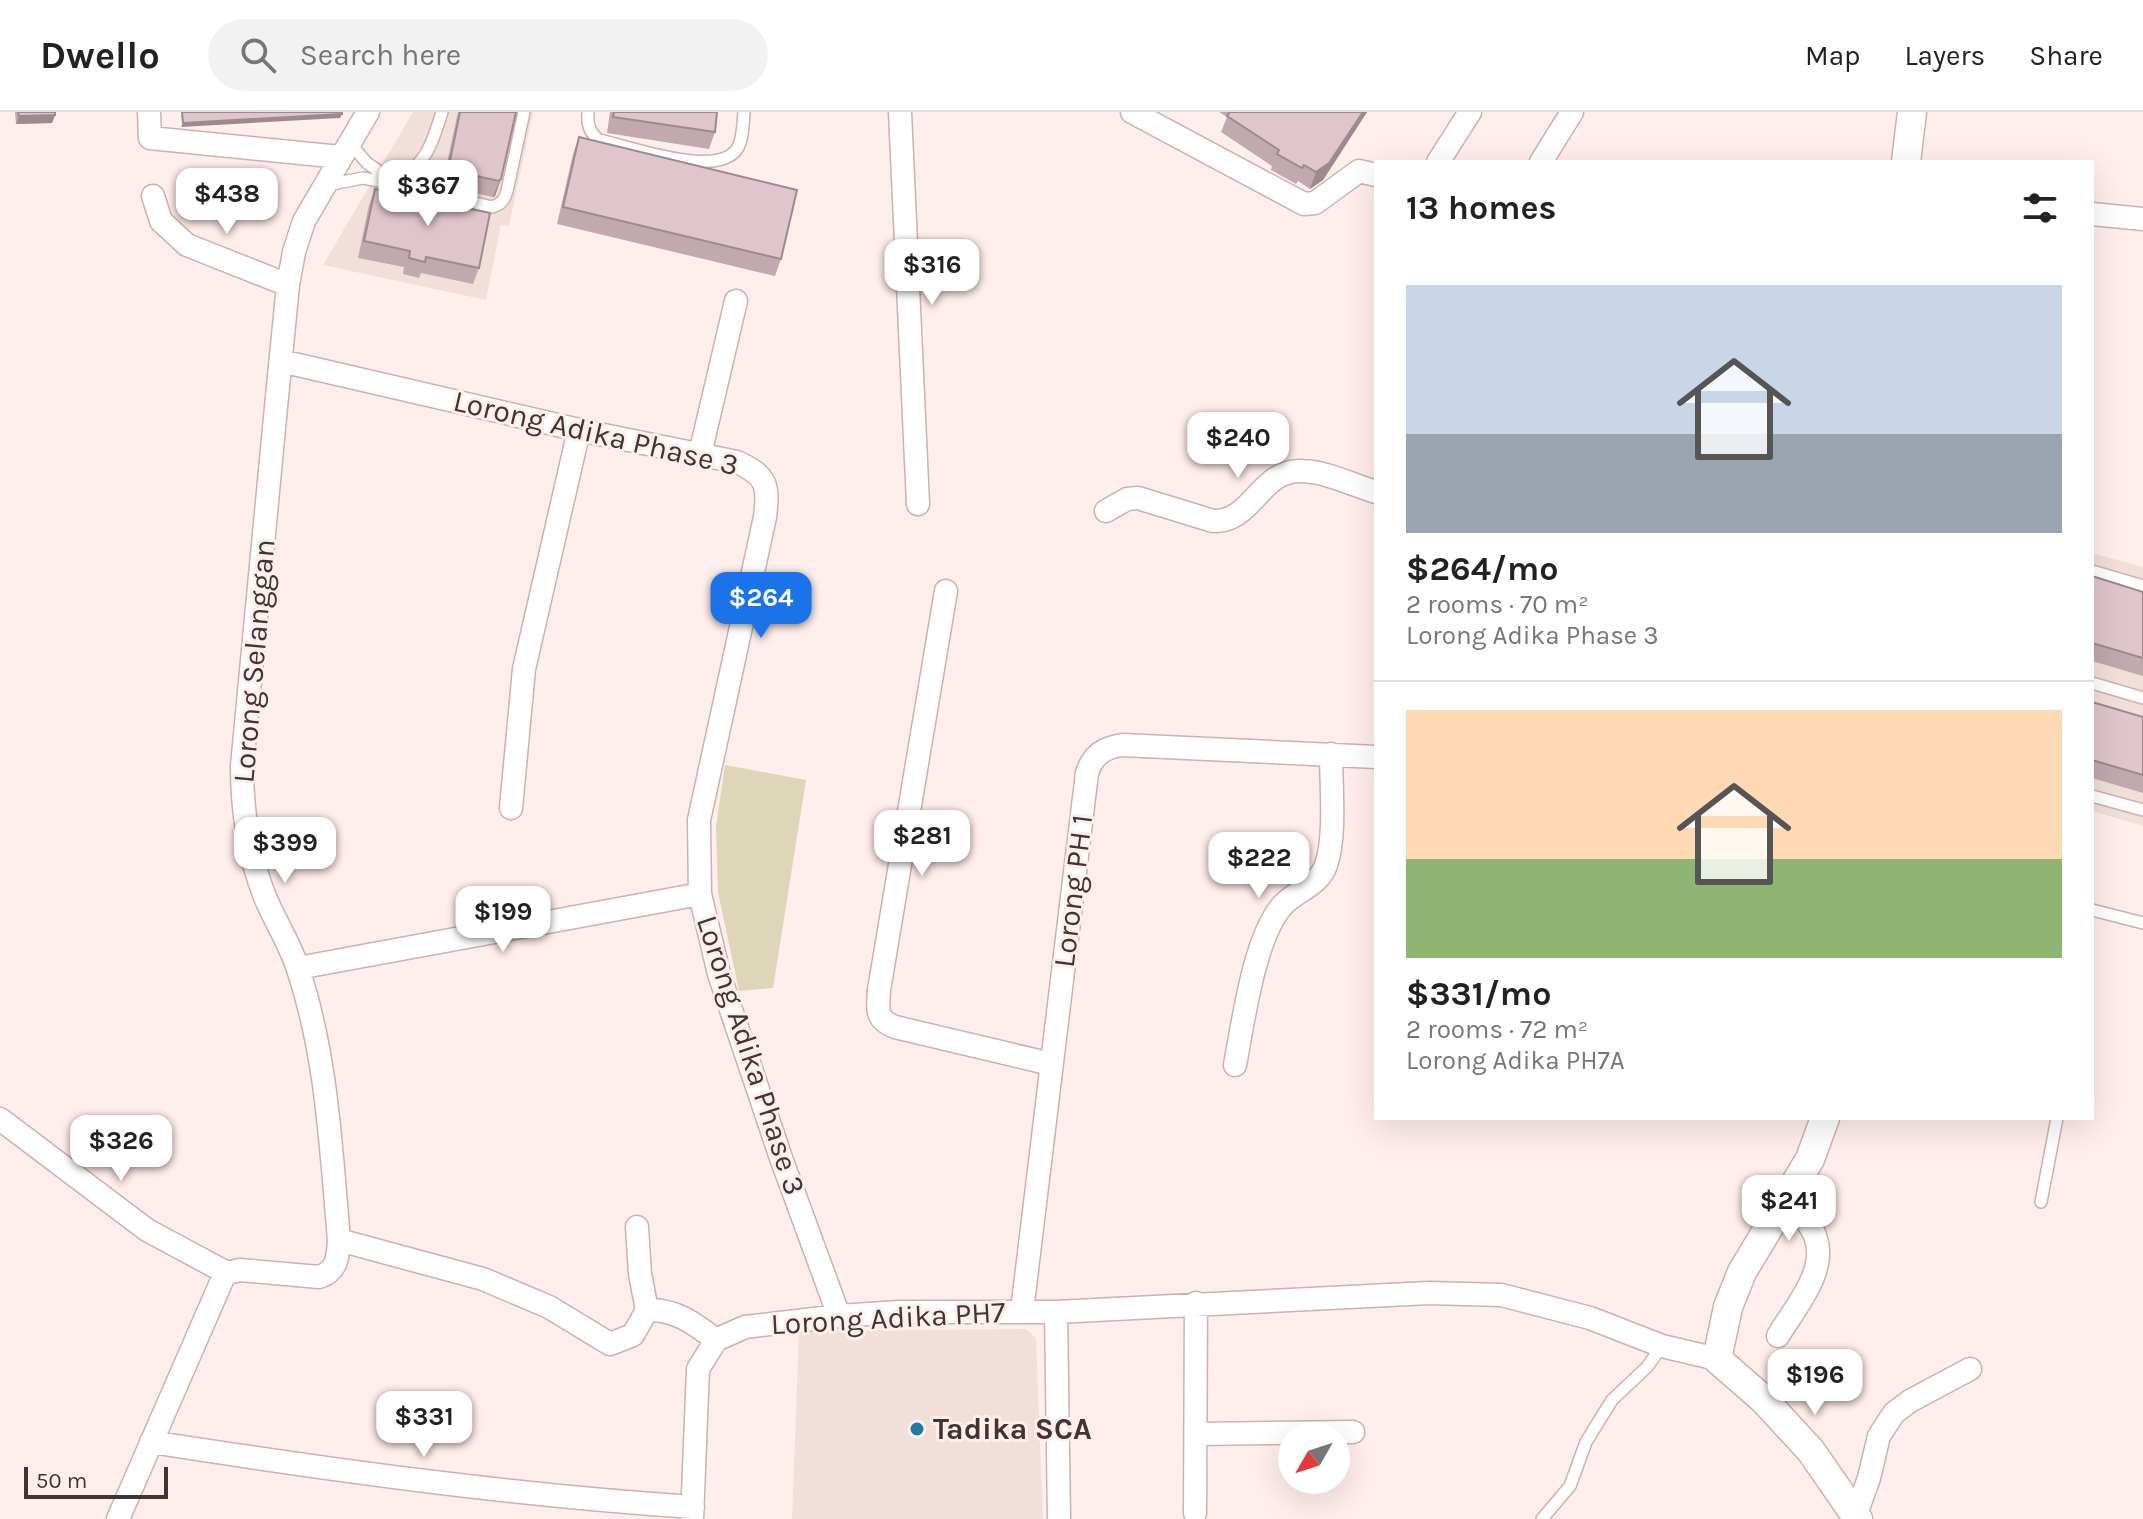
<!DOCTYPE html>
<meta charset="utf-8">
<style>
:root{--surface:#fff;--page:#f2f2f2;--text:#222;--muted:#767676;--line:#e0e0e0;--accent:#1a73e8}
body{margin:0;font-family:Karla,sans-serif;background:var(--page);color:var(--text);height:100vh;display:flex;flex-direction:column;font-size:30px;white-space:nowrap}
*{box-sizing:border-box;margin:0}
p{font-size:26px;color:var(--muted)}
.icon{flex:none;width:44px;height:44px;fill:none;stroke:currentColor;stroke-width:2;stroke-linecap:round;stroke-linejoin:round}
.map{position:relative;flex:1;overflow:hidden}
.sheet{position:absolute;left:1374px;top:48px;width:720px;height:960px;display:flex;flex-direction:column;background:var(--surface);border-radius:0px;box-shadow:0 8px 32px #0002}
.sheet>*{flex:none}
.needle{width:52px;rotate:231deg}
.tools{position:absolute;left:1278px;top:1310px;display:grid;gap:16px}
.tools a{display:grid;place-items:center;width:72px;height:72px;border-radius:50%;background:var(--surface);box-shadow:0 8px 32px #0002;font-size:40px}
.scale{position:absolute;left:24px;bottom:20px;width:144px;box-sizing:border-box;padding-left:8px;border:4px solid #3f3532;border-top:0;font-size:22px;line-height:28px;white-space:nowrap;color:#3f3532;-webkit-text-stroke:6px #ffeeeb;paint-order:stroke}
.price{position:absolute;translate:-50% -68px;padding:0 18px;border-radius:16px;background:#fff;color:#222;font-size:26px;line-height:52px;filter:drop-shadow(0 2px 4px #0008)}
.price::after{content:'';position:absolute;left:50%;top:48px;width:24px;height:18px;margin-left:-12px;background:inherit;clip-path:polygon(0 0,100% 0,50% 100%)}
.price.on{background:var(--accent);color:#fff}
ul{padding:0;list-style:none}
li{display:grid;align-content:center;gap:16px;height:424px;padding:0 32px}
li+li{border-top:2px solid var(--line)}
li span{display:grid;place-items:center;height:248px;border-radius:0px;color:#555}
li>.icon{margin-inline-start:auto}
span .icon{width:144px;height:144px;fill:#fffc;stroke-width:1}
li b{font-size:34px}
h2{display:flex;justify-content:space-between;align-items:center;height:96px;padding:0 32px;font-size:34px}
header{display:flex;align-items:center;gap:48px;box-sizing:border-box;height:112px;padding:0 40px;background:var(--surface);border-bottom:2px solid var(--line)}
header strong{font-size:38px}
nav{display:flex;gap:44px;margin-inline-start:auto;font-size:28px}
.search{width:560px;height:72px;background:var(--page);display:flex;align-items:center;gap:20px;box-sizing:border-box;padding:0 28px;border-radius:44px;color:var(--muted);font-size:30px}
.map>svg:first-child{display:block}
.built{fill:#f3dfda}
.green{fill:#ddd6b9}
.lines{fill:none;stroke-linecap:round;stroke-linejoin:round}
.service-casing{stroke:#ccb2ad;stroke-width:14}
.minor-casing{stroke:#ccb2ad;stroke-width:25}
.tertiary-casing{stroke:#ccb2ad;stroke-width:31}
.service{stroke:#fff;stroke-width:11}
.minor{stroke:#fff;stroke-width:22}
.tertiary{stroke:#fff;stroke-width:28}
.wall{fill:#c1a9af}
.shaded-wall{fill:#9d8a8f}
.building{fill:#e0c5cc;stroke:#9d8a8f;stroke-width:2}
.poi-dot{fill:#207aa8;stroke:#ffeeeb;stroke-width:3}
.labels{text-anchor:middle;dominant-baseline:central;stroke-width:6;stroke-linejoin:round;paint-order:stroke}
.street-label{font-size:30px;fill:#3f3532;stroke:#ffeeeb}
.poi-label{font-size:30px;font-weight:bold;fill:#3f3532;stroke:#ffeeeb;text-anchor:start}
</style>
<header>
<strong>Dwello</strong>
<div class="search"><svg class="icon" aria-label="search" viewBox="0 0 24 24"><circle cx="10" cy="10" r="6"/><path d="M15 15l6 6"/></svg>Search here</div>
<nav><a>Map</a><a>Layers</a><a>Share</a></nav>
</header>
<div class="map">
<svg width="2143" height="1407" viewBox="0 0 2143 1407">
<rect width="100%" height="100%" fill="#ffeeeb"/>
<path class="built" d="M413 0H533L509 114 501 113 486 188 323 153Z
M2092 441 2143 455V714L2092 699Z
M1026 1217 1036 1226 1043 1407H792L799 1219Z"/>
<path class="green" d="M725 653 806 668 773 876 739 879 718 780 716 715Z"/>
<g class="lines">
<g class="service-casing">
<path id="service" d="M588 0C587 12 589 20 599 28 628 34 717 67 737 37 743 28 743 11 744 0
M349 30 367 51 393 69
M396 72C427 48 431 36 442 0
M327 73 363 66 396 72 492 95C501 92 504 89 507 79L524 0
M2092 459 2143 474
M2092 571 2143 586
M2092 684 2143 698
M2092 798 2143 811
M2041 1090 2057 1006
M1542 1407 1570 1374 1586 1330 1612 1288 1647 1255 1662 1234"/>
</g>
<g class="minor-casing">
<path id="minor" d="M149 0 150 26 340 45
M900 0 918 392
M1132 0 1304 92 1315 91 1359 59 1376 63
M1438 50 1470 0
M1541 50 1572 0
M153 84 161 109 187 133 288 173
M2092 102 2143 107
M281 249 579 318 737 350C767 364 769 373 765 405L699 708 700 782 719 862 781 1046 839 1204
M700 342 736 189
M1106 399 1127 387 1138 386 1213 409C1253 411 1260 356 1303 359 1327 360 1353 373 1376 380
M946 479 879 878C878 898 875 907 895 915L1051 952
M511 696 524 557 579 318
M298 856 700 782
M1235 953C1243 911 1254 826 1282 794 1295 779 1319 774 1326 753 1336 726 1331 672 1331 642
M0 1007 147 1118 227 1161
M339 1128 483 1167 549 1195 610 1232 633 1223 647 1198 640 1162 637 1115
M647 1198C675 1197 694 1211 716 1228
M1022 1199 1087 661C1093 643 1103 636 1122 633L1376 645
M1778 1224C1794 1197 1827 1160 1816 1127 1812 1112 1797 1098 1788 1085
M1196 1322 1353 1320
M151 1330C331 1358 511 1383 693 1395
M1195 1401 1196 1191
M1856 1402 1869 1366 1879 1324 1894 1301 1910 1289 1970 1257
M118 1407 223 1166 227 1161 240 1158 319 1165C337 1159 338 1146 339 1128 331 1037 327 944 298 857 290 832 275 809 265 785 248 742 242 700 242 654L276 295 288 173 294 140 304 109 368 0
M692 1407 698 1257 716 1228 745 1215 839 1204 899 1200H1056
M1059 1407 1056 1200 1429 1181 1501 1183 1590 1206 1662 1234 1717 1247"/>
</g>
<g class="tertiary-casing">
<path id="tertiary" d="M1906 50 1912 0
M1825 1006 1810 1047 1742 1160 1728 1195 1717 1247 1764 1288 1811 1339 1858 1407"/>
</g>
<use href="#service" class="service"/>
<use href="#minor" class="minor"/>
<use href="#tertiary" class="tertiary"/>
</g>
<path class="wall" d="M15 0H55V3L52 11 16 12Z
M458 0H516L495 84 493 85 442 74Z
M610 0H717L715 20 709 37 607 21Z
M1219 0H1367L1323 68 1310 77 1298 69 1296 72 1271 58 1272 54 1221 20 1227 5Z
M579 25 781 147 775 164 557 112 573 42Z
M375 77 479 156 473 172 421 161 419 166 403 162 404 155 358 146 369 93Z
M2092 464 2143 480V564L2092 549Z
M2092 590 2143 605V681L2092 666Z"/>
<path class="shaded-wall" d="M1363 0H1367L1323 68 1310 77 1316 60Z
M342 2 340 6 181 15 183 11Z
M55 3 52 11 16 12 19 4Z
M501 67 495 84 493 85 499 69Z"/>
<path class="building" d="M18 0H55V3L19 4Z
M182 0H342V2L183 11Z
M460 0H516L501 67 499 69 448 58Z
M614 0H717L715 20 613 5Z
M1230 0H1363L1329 51 1316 60 1304 53 1302 56 1277 42 1279 38 1227 4Z
M579 25 797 78 781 147 563 95Z
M375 77 490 101 479 156 426 145 425 150 409 146 410 139 364 129Z
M2092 464 2143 480V546L2092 531Z
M2092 590 2143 605V663L2092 648Z"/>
<circle class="poi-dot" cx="917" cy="1317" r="8"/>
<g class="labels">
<g class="street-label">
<text transform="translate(596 321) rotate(13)">Lorong Adika Phase 3</text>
<text transform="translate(254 549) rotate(-85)">Lorong Selanggan</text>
<text transform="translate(1073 779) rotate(-83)">Lorong PH 1</text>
<text transform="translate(751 943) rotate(72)">Lorong Adika Phase 3</text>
<text transform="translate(888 1206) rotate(-3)">Lorong Adika PH7</text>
</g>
<g class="poi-label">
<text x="933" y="1317">Tadika SCA</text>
</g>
</g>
</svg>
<div class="tools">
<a><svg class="needle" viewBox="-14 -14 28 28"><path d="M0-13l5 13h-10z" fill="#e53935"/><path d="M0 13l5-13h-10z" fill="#767676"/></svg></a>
</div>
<div class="scale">50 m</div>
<b class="price" style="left:428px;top:116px">$367</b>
<b class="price" style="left:227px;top:124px">$438</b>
<b class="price" style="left:932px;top:195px">$316</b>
<b class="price" style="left:1238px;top:368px">$240</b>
<b class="price on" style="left:761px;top:528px">$264</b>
<b class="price" style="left:922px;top:766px">$281</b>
<b class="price" style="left:285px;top:773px">$399</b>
<b class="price" style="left:1259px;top:788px">$222</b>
<b class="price" style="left:503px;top:842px">$199</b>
<b class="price" style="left:121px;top:1071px">$326</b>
<b class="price" style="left:1789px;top:1131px">$241</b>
<b class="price" style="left:1815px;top:1305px">$196</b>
<b class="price" style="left:424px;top:1347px">$331</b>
<section class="sheet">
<h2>13 homes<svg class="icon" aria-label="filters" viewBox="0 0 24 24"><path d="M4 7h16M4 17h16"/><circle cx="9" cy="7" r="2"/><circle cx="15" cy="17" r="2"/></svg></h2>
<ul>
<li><span style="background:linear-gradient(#c9d6e8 60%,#9aa5b1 0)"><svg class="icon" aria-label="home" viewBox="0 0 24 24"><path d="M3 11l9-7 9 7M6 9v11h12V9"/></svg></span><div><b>$264/mo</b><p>2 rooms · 70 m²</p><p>Lorong Adika Phase 3</p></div></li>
<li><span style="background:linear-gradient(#ffd9b3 60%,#8fb573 0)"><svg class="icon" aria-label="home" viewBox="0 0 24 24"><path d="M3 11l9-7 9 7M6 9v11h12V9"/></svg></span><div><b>$331/mo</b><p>2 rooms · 72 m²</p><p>Lorong Adika PH7A</p></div></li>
</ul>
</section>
</div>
